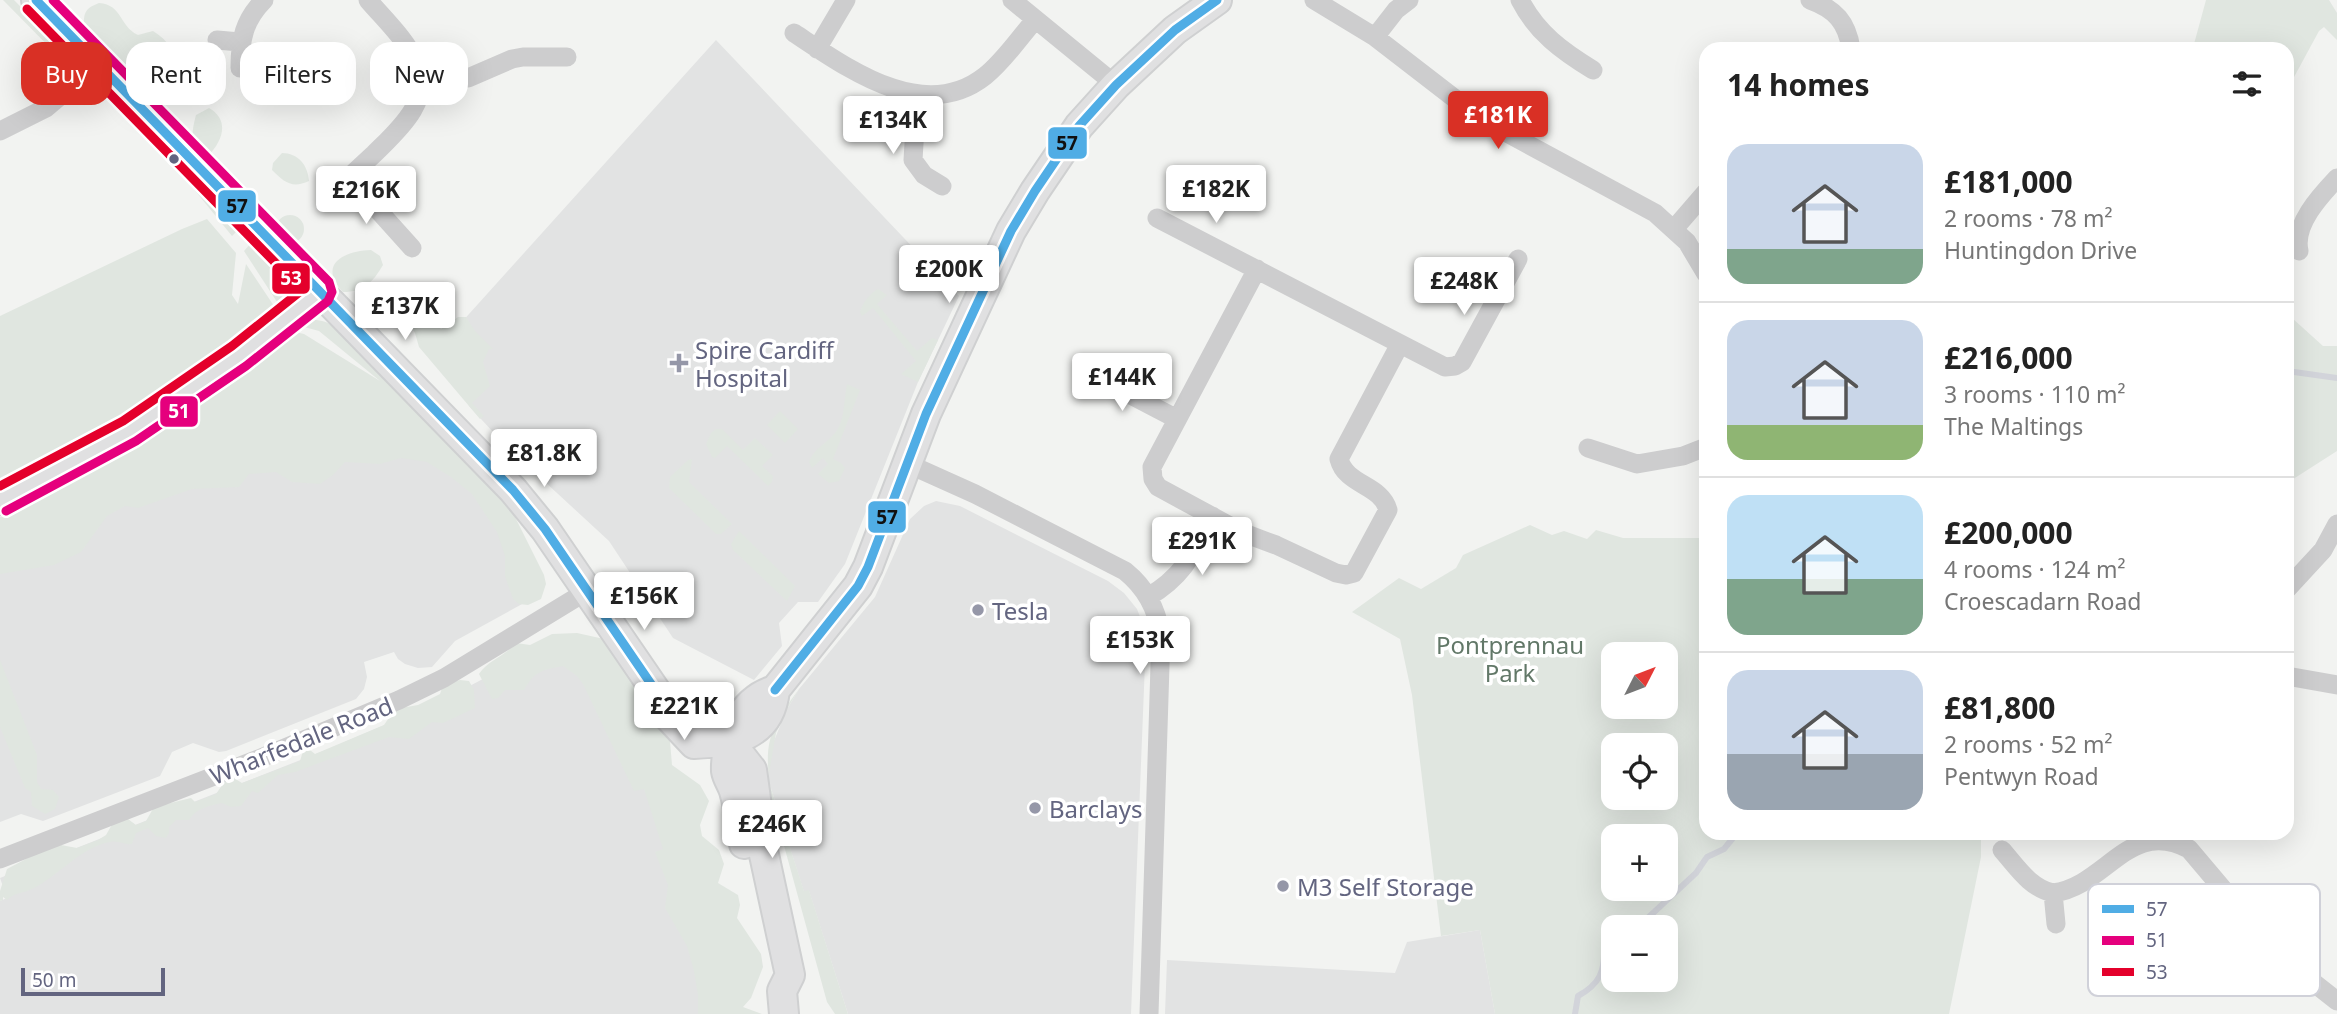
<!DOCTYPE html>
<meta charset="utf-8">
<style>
:root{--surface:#fff;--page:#f6f6f6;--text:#222;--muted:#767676;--line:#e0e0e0;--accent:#d93025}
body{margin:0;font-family:"Noto Sans",sans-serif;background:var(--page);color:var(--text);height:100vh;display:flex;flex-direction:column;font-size:26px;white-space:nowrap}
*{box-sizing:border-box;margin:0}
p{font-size:23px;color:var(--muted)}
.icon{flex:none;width:38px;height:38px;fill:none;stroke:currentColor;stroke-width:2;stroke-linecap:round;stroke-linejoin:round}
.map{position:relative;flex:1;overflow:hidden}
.details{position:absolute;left:1699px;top:42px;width:595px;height:798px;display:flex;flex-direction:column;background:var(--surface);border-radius:21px;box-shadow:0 7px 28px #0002}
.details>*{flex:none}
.guide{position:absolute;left:21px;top:42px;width:665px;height:63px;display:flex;gap:14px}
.needle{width:46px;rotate:48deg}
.buttons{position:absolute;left:1601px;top:642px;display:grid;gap:14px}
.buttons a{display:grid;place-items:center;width:77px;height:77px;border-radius:14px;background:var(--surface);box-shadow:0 7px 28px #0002;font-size:35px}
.scale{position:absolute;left:21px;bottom:18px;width:144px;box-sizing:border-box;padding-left:7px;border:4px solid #636580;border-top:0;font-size:19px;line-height:24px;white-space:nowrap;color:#636580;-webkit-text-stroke:5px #fff;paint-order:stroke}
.price{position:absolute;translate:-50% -60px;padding:0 16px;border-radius:7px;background:#fff;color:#222;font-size:23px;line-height:46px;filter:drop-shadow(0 2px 4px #0008)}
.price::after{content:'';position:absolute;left:50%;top:42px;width:21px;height:16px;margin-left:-10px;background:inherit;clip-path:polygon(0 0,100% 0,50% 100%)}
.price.selected{background:var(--accent);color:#fff}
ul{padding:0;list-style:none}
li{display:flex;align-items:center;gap:21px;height:175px;padding:0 28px}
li+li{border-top:2px solid var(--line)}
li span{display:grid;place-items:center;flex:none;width:196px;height:140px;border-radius:21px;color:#555}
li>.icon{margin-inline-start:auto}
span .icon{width:84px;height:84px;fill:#fffc;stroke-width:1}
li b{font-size:30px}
h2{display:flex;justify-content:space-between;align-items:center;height:84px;padding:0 28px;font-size:30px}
.tag{padding:0 24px;border-radius:21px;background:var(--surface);box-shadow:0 7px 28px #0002;font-size:24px;line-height:63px}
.tag.selected{background:var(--accent);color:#fff}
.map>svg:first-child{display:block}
.built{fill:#e2e3e3}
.green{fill:#e0e6e0;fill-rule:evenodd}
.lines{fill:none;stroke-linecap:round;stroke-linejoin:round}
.stream{stroke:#d2d4da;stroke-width:6}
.secondary-casing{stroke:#cfd0d1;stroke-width:32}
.street{stroke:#cdcdce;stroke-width:19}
.secondary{stroke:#e0e0e1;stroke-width:28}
.bus-1-casing{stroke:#fff;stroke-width:14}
.bus-2-casing{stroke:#fff;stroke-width:14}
.bus-3-casing{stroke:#fff;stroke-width:14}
.bus-1{stroke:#50ade5;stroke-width:9}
.bus-2{stroke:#e5007d;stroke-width:9}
.bus-3{stroke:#e4002b;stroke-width:9}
.bus-dot{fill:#636580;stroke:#fff;stroke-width:2.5}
.poi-dot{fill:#9597a8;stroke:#fff;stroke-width:2.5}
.labels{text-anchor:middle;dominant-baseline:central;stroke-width:7;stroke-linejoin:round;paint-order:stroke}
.poi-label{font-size:24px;fill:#636580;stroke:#fff;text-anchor:start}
.park-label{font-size:24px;fill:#627868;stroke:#fff}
.street-label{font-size:24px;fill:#636580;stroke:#fff}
.key{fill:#fff;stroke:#d0d1d9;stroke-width:2}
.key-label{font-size:19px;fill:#636580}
.line-badge{stroke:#fff;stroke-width:2.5}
.badge-label{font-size:19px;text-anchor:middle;font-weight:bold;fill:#fff}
.pale-badge-label{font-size:19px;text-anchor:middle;font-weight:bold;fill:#111}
</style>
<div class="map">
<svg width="2337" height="1014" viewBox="0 0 2337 1014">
<rect width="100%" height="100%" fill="#f2f3f1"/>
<path class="built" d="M716 40 959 296 918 382 845 564 818 602H798L779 623 782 646 754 680 673 638 609 541 506 446 469 406 451 334Z
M425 432 533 568 524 603 455 641 432 667 418 668 405 664 398 659 394 652 364 662 367 677 364 689 356 699 226 751 219 752 193 743 172 752 160 776 43 821 21 814 0 822V561L123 500Z
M936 501 960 506 1108 581 1124 593 1137 609 1142 622 1146 638 1131 1014H848L809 891 804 892 768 779 772 746 786 711 799 689 875 597 910 519 924 506Z
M590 647 633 737 716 1014H0V901L7 898 0 878 326 750 441 701 542 648Z
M1480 930 1495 1014H1165L1167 960 1395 973 1407 942Z"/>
<path class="green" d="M3 0H14L68 55 69 67Z
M2206 0H2329L2337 13V40L2324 27 2319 31 2287 90V49H2197L2194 44Z
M99 3C123 5 119 26 138 35L153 31C188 53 185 90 139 83L84 27C83 12 86 8 99 3Z
M209 108C230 120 223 141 208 156 187 153 192 130 196 115Z
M282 153C298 153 308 165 309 181 292 189 284 182 272 170L273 163Z
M181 169 239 229 232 236 179 171Z
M276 229a14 14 0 1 1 28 0a14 14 0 1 1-28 0Z
M207 219 236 253 232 295 238 304 246 264 276 309 234 342 291 331 304 334 380 381 319 331 297 325C311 317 322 319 336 327L483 474 515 517 544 575 546 584 541 599 528 605 519 604 513 599 505 576V556L497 532 472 494 451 477 427 462 401 458 380 464 345 462 333 475 320 484 292 482 276 472 249 474 239 487 192 489 138 508 125 506 107 516 81 552 54 565 0 574V517L122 451 196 396 137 405 130 413 127 426 0 496V316L182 229Z
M252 242C272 262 293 273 279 305L244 251Z
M371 250 380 256 383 265C373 282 364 292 343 292 317 264 344 251 371 250Z
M878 289 887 295 877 304 917 351 932 338 938 340 918 382 901 374 916 361 873 308 862 316 860 312C862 304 870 293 878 289Z
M2287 289 2292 318 2323 346H2337V451L2287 483Z
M412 294C428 300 431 317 441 329L458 317H466L475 331 493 349H489L483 362 490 386 472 403 484 416 480 419 419 347 415 333 402 311 405 301Z
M847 384 860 390 833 459 841 463 845 468 839 481 829 483 818 474 828 464 823 458 812 468 809 462C813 449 827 443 835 433 845 421 844 399 847 384Z
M780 411 798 429 785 443 767 425Z
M716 429H722L743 450 755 438 773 455 762 466 773 476 772 482 768 486 727 446 715 458 712 457 706 444 711 433Z
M692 459 689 482 732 524 721 534H716L669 488 670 477 688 460Z
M1530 525 1552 535 1564 531 1587 539 1596 530 1623 538H1706V833H1981V857L1949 1014H1495L1480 930 1441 936 1412 695 1400 639 1352 612 1399 578 1421 589 1456 568 1463 555ZM1614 654H1666V707H1614ZM1614 746H1666V798H1614ZM1614 836H1666V889H1614ZM1614 928H1666V980H1614Z
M739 531 795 586 787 601 733 550 731 544Z
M577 633 604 639 615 649 649 715 670 741 672 765 700 785 709 801 700 825 702 836 719 850 724 864 718 883 738 895 740 905 737 918 761 954 763 967 751 998 743 1007 762 1014H698V995L694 971 687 946 665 908 668 885 655 852 663 849 644 789 634 791 583 684 577 676 563 666C542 670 535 671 524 690H505L498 698 492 699 479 674C488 660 505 656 516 643L530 645 552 634Z
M0 660 37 755V782L41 789 53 790 59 797 55 809 45 814 32 806 31 792 25 788 0 727Z
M460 680 469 681 474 690 475 708 443 723 432 722 409 739 389 737 295 772 278 775 258 793 252 791 241 806 231 807 222 803C209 806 196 808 189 820H176L169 827V833L166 838 156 836 148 828 136 833 132 844C124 845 118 840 110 842 79 848 59 876 32 889 22 894 15 892 7 900L3 897V900L0 901V891L7 869 41 851 61 845 77 848 98 840 106 835 114 821 124 816 136 825 146 821 154 807 191 798 195 802 216 794 229 775 242 783 300 761 303 751 310 750 315 754 384 725 395 709 418 705 440 694 443 685Z
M799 689 786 711 776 733 768 779 804 891 809 890 848 1014H835L827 1002 772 802C764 745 765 735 799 689Z"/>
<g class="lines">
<path class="stream" d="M2287 371 2337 378
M1637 928 1696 873 1707 857 1724 849 1737 833
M1575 1014 1578 996C1600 984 1605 971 1604 947L1614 943"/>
<g class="secondary-casing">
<path id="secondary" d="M36 0 513 490 545 529 662 700 665 713 694 744C734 742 770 737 775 690L858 586 868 567 926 414 1011 231 1035 191 1079 126 1116 85 1175 30 1217 0
M0 500 129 431 239 356 320 291
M668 703 686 715 704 723 730 742 752 770 763 850 790 975 782 991 784 1014
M744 844C741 827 739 808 734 791 732 784 727 778 726 771 725 737 742 699 775 690"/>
</g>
<path class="street" d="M1012 0 1116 85
M1314 0 1375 37 1467 108 1507 133 1655 213 1687 242 1706 274
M1520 0C1537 33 1562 51 1593 70
M1810 0C1835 9 1847 22 1851 49
M794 33C846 67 923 125 985 76 1004 61 1019 38 1035 20
M1375 37 1396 10 1409 0
M217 40 240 42
M817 49 846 0
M240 68C240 40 244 20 264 0
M421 77 468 78 512 59 523 57H567
M917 94 913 160 924 175 942 186
M0 131 46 108 98 64
M349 178 412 248
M334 190C348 179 361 166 374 154 397 131 433 101 417 64 406 39 385 20 368 0
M1157 218 1445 367 1455 366 1462 362 1518 259
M1674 229 1706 192
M2299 251C2293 225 2320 196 2337 178
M1257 269 1152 467 1153 479 1158 487 1241 532 1276 545 1336 573 1346 575 1354 573 1388 510C1381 484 1346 486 1339 459L1400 344
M1085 371 1177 419
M1588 448 1637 464 1683 456 1706 447
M906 463 975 494 1125 571C1146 588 1156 608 1161 634L1149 1014
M2287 589 2323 550 2337 524
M1148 597C1185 575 1193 553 1212 516
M2287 676 2337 685
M2002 850C2017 867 2030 888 2053 893
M0 859 261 758 399 700 444 678 587 591
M2056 924 2053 893C2107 886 2129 817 2189 849L2271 946 2286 961 2337 1001"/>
<use href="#secondary" class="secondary"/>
<g class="bus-1-casing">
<path id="bus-1" d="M36 0 513 490 545 529 662 700
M775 690 858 586 868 567 926 414 1011 231 1035 191 1079 126 1116 85 1175 30 1217 0"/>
</g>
<g class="bus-2-casing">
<path id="bus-2" d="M6 511 136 441 246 366 328 301 332 292 329 282 53 0"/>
</g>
<g class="bus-3-casing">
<path id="bus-3" d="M0 486 123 421 232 346 302 290 27 9"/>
</g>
<use href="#bus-1" class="bus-1"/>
<use href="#bus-2" class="bus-2"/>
<use href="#bus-3" class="bus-3"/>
</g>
<circle class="bus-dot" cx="174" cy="159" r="6"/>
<g class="poi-dot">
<path d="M675.5 352.5h7v7h7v7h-7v7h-7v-7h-7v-7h7z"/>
<circle cx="978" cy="610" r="7"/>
<circle cx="1035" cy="808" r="7"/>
<circle cx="1283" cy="886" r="7"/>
</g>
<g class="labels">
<g class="poi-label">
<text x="695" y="349">Spire Cardiff<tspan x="695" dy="28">Hospital</tspan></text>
<text x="992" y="610">Tesla</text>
<text x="1049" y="808">Barclays</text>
<text x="1297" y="886">M3 Self Storage</text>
</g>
<g class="park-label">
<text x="1510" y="644">Pontprennau<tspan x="1510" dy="28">Park</tspan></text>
</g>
<g class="street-label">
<text transform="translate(301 740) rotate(-22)">Wharfedale Road</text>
</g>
</g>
<rect x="2088" y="884" width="232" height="112" rx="10" class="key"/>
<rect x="2102" y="905" width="32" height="8" fill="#50ade5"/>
<rect x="2102" y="936" width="32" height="9" fill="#e5007d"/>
<rect x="2102" y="968" width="32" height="8" fill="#e4002b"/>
<g class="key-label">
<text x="2146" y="916">57</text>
<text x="2146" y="947">51</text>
<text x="2146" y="979">53</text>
</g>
<g class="line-badge">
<rect x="1047" y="126" width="41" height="34" rx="7" fill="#50ade5"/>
<rect x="217" y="189" width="40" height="34" rx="7" fill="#50ade5"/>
<rect x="271" y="262" width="40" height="33" rx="7" fill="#e4002b"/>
<rect x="159" y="395" width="40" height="33" rx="7" fill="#e5007d"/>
<rect x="867" y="500" width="40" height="34" rx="7" fill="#50ade5"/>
</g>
<g class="badge-label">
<text x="291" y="285">53</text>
<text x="179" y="418">51</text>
</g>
<g class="pale-badge-label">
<text x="1067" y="150">57</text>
<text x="237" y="213">57</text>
<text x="887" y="524">57</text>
</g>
</svg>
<div class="buttons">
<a><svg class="needle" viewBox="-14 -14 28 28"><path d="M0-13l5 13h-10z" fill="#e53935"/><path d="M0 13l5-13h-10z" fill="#767676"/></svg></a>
<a><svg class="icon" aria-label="locate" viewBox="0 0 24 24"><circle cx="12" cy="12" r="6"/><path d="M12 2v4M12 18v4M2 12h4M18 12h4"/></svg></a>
<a>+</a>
<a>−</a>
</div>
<div class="scale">50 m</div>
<b class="price selected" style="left:1498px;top:151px">£181K</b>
<b class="price" style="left:893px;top:156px">£134K</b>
<b class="price" style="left:1216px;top:225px">£182K</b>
<b class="price" style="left:366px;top:226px">£216K</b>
<b class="price" style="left:949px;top:305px">£200K</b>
<b class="price" style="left:1464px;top:317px">£248K</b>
<b class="price" style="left:405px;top:342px">£137K</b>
<b class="price" style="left:1122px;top:413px">£144K</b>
<b class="price" style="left:544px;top:489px">£81.8K</b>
<b class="price" style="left:1202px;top:577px">£291K</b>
<b class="price" style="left:644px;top:632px">£156K</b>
<b class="price" style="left:1140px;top:676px">£153K</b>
<b class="price" style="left:684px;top:742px">£221K</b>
<b class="price" style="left:772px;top:860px">£246K</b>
<div class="guide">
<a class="tag selected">Buy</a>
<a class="tag">Rent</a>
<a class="tag">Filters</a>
<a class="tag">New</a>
</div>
<section class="details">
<h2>14 homes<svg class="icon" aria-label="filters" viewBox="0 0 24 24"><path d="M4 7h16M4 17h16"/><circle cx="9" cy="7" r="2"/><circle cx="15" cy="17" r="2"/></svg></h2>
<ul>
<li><span style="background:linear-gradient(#c9d6e8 75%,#7fa58c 0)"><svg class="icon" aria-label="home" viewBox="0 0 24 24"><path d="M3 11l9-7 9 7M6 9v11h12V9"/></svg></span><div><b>£181,000</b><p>2 rooms · 78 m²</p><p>Huntingdon Drive</p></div></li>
<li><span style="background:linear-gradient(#c9d6e8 75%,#8fb573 0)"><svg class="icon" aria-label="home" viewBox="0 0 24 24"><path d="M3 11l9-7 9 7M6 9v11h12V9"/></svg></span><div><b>£216,000</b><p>3 rooms · 110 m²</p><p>The Maltings</p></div></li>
<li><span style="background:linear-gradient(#bfe0f5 60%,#7fa58c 0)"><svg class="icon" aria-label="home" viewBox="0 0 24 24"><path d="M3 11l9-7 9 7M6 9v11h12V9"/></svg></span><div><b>£200,000</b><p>4 rooms · 124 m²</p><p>Croescadarn Road</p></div></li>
<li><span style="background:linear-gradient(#c9d6e8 60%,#9aa5b1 0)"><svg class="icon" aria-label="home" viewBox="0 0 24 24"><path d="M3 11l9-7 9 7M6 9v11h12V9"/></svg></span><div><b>£81,800</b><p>2 rooms · 52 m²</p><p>Pentwyn Road</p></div></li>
</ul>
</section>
</div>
